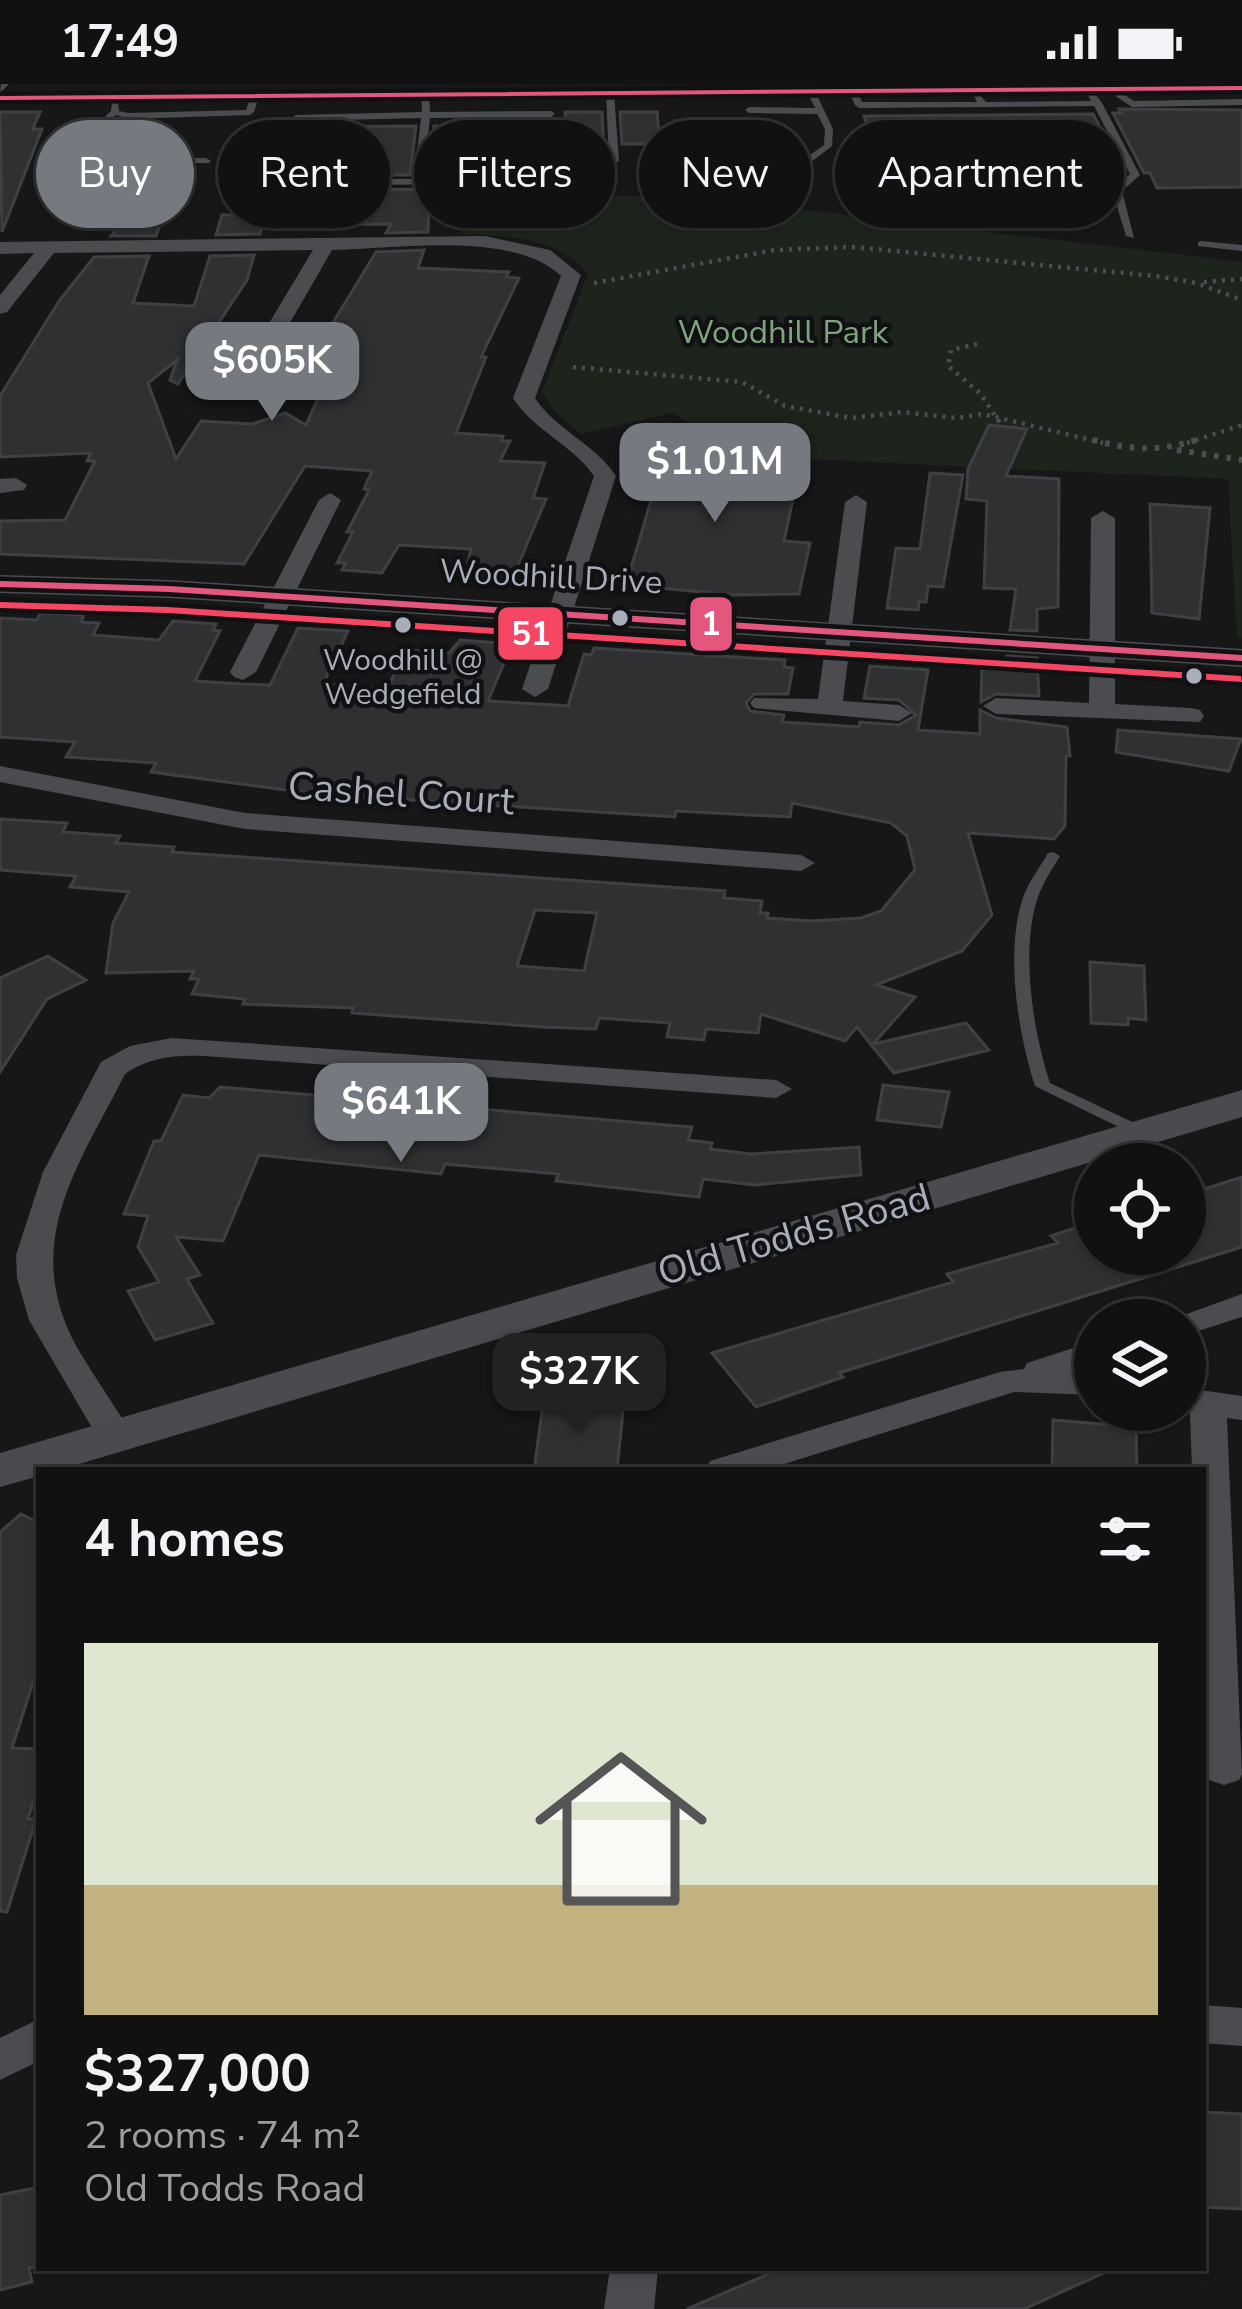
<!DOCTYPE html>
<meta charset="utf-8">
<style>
:root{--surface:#111;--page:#1a1a1a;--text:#f1f3f6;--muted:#9c9d9f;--line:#303131;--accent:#757980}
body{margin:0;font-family:"Nunito Sans",sans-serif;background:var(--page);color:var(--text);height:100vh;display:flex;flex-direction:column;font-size:45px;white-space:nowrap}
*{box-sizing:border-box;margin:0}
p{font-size:39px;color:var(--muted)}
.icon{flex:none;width:66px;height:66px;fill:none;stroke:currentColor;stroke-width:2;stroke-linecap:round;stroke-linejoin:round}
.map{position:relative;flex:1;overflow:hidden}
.sheet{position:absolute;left:36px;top:1383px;width:1170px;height:804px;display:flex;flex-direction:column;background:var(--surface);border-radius:0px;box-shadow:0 3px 9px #0004,0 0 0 3px var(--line)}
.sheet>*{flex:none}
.hud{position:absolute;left:36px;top:36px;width:1170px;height:108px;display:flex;gap:24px}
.controls{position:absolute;left:1074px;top:1059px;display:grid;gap:24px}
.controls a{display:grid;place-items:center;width:132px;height:132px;border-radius:50%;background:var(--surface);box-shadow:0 3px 9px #0004,0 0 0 3px var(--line);font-size:60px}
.price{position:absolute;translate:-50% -102px;padding:0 27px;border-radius:24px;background:var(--accent);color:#fff;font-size:39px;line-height:78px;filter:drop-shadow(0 3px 6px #0008)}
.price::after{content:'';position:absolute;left:50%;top:72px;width:36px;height:27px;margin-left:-18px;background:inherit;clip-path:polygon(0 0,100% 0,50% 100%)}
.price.active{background:#222;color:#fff}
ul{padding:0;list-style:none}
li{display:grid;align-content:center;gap:24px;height:636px;padding:0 48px}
li span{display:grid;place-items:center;height:372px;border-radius:0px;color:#555}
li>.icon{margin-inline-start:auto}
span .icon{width:216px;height:216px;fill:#fffc;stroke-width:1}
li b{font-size:51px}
h2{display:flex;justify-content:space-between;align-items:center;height:144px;padding:0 48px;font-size:51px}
.tag{padding:0 42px;border-radius:54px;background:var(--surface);box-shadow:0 3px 9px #0004,0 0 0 3px var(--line);font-size:42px;line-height:108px}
.tag.active{background:var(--accent);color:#fff}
.status{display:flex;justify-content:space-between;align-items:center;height:84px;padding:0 60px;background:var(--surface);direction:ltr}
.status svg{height:33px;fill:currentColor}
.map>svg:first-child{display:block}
.green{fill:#1c241c}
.building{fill:#2f3031;stroke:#3f4043;stroke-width:3;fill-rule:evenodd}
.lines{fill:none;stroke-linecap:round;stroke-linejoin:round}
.path-far1{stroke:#4d4e51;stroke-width:4.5;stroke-dasharray:3 6;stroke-linecap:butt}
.path{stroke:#4d4e51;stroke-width:6;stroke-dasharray:4.5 8;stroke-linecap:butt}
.service{fill:#4a4c50;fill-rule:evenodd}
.minor{fill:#4a4c50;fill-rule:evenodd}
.tertiary{fill:#4a4c50;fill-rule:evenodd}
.secondary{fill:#494b4e;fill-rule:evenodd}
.bus-1-casing{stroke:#111113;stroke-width:9}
.bus-2-casing{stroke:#111113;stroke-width:9}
.bus-1{fill:#e4567e;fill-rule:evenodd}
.bus-2{fill:#f54664;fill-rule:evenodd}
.bus-dot{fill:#a7aeb9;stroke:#111113;stroke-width:4.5}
.labels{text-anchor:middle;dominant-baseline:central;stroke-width:9;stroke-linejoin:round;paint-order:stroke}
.far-bus-label{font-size:30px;fill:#a7aeb9;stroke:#111113}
.far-park-label{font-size:33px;fill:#7fa57d;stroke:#111113}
.far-street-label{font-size:33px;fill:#a7aeb9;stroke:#111113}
.street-label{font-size:39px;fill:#a7aeb9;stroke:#111113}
.line-badge{stroke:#111113;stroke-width:4.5}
.badge-label{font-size:33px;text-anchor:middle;font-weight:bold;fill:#fff}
</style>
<div class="status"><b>17:49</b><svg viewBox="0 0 49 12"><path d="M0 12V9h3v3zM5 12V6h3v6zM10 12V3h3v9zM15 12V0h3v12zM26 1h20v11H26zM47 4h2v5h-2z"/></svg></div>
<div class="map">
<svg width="1242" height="2225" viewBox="0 0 1242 2225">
<rect width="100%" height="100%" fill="#171717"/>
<path class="green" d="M468 111 688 112 1242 178V554H1237L1228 395 746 372 673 329 581 350 554 327 542 308 588 190C557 152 506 152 461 150Z"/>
<path class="building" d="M1119 25 1242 26V103L1157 104 1150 89H1144L1113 29H1121Z
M0 28H40L33 45H42L2 148Z
M565 28H602L604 68H567Z
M620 28H657L660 60H622Z
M1093 30 1124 89 995 91 1002 111 888 112 864 32Z
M746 36 755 84 681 85 675 37Z
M563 41 565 85 428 91 434 42Z
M416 42 410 91H294L285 100 294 106 464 105 463 120H429L428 148 386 149 391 140 270 141 287 43Z
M222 131H265L260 150 216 151Z
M128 132H163L156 152H111Z
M424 166 418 184 509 188 506 193 519 194 481 273H486L456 349 503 352 501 357H510L500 377 545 379 533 414 546 415 514 491 507 490 504 497 464 494 471 465 399 461 382 489 342 486 346 479H337L353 448H347L369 406 364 405 372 387 305 382 244 480 0 470V437L65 436 95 377H87L91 369 0 373V312L59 217 94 173 149 172 133 219 194 222 210 172 254 171 247 196 178 300 170 296 177 276 148 299 176 375 201 337 252 340 285 329 306 341 341 263 323 255 376 168Z
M665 340 743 389 798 392 784 457 810 459 799 510 734 511 626 501 660 386 681 387 626 350Z
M989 341 1027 345 1006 392 1059 395 1058 523 1037 525V547L1010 546 1016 505 984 504 987 417 966 415 968 385Z
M930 389 963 391 943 503 928 502 926 518H919L918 526 887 524 896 464 920 465Z
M1150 420 1210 424 1199 535 1152 529Z
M40 529 84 531 81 538 99 539 93 551 159 556 173 537 216 540 213 546 220 547 195 597 242 600 270 601 298 544 348 547 323 600 387 605 406 566 449 569 460 556 512 560 488 617 555 621 568 622 584 570 591 571 594 564 785 576 784 583 793 584 788 610H754L746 619 750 627 784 631 782 638 845 642 859 643 860 638 899 641 916 631 899 616 864 614 870 582 928 586 918 646 980 650V626L996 634 1067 643 1070 672H1066L1065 742 1054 755 968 749 992 831 962 867 876 901 915 913 873 960 966 939 989 966 894 989 857 943 845 957 761 930 758 949 706 945 704 956 667 953 670 939 599 934 596 945 543 943 352 929 353 924 243 920 245 915 192 910 199 895H190L194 887 106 889 113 839 129 808 70 803 76 792 0 786V735L67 739 63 748 120 752 116 759 174 763 172 768 725 807 724 814 762 817 760 829H768L767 834 811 837 861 834 881 827 915 786 907 752 891 739 792 719 790 733 676 727 675 733 316 710 151 688 156 679 66 673 75 658 0 653V534L37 536ZM535 826 597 829 584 887 517 882Z
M1007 572 1037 574 1039 612 996 610 981 618 982 580 1006 581Z
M1118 646 1241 655 1229 687 1116 668Z
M48 872 86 896 47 915 0 988V894Z
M1090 878 1144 882 1146 936 1128 934V941L1091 939Z
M883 1001 949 1008 941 1043 877 1036Z
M220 1003 692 1043 688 1056 712 1059 710 1065 751 1070 859 1063 861 1091 755 1101 703 1095 699 1113 556 1097 558 1090 445 1080 441 1090 259 1071 223 1157 176 1153 200 1191 187 1195 213 1239 155 1256 128 1207 159 1198 138 1163 148 1132 124 1130 154 1057H161L183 1011 209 1014Z
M1242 1093V1163L839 1289 843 1293 756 1323 712 1269 953 1198 947 1190 1058 1159 1051 1152 1095 1137V1170H1185V1111Z
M544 1313 624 1317 617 1386H534Z
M1053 1336 1136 1343 1137 1386H1052Z
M21 1430 39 1439V1580L12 1664 39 1665V1700L28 1735H36L7 1828 0 1827V1448Z
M1203 2028 1242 2030V2125L1203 2123Z
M39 2103V2182L29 2184 32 2198 0 2206V2111Z
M782 2184H1115L1024 2225H687Z"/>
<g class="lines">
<path class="path-far1" d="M1204 198 1242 195
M594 199 775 166 852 163 1155 192 1196 199 1242 216
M977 260 951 266 948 282 980 309 1002 342
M573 283 742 298 785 322 851 334 903 328 957 334 983 330 1103 359
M1187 359 1242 341"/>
<path class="path" d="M1093 356C1130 366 1159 368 1196 356
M1177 366 1242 376"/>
<path class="service" d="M9 0 0 9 1 0Z
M1089 2 1102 19 1140 91 1122 107 1134 154 1126 152 1112 106 1130 90 1094 22 859 24 855 21 849 7 856 5 862 18H977L974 12 978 9 986 18 1091 17 1085 5Z
M1111 2 1134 17 1242 15V21L1132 23 1108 7Z
M811 4 815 7 833 45 832 62 794 91H788V87L824 61 825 45 817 30 749 29 745 26 749 23 815 24 807 7Z
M610 6 614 9 619 77 614 80 609 77 606 9Z
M425 8 429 11 430 28 551 27 555 30 551 33 430 34 423 95H547L550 96V100L294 101 289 98 294 95H414L421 34 296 37 292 34 296 31 422 28 421 11Z
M255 9 259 12 254 28 250 31 127 35 116 31 102 43 86 74H206L211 77 209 79 83 80 72 97 188 99 191 100V104H69L62 97 95 42 111 27 112 18H118L119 27 128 29 246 26 251 12Z
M1201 157 1242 161V167L1198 162V158Z
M1053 768 1060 772C1052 785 1043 799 1038 813 1020 865 1033 948 1050 999L1147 1045 1149 1048 1147 1051H1135L1035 1002C1018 950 1004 864 1024 811 1030 796 1040 783 1048 769Z"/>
<path class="minor" d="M485 152 550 166 581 191 535 314C556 346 594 359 616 392L548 605 535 613 522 605 594 392C572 360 534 347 513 314L561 192C514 146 395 165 332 166L254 301 243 307 232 301 313 166 54 169 7 228 0 230V211L34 169 0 170V158Z
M0 395 16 394 27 401 24 406 0 409Z
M330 409 341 416 256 588 243 596 234 593 230 588 319 416Z
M856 411 867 418 843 617 899 621 912 629 899 637 754 624 750 619 754 614 818 615 845 418Z
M1103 427 1115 434V620L1191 624 1200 626 1204 632 1200 638 996 630 983 622 996 614 1089 619 1091 434Z
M0 682 245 729 801 771 815 779 801 787 245 745 0 698Z
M172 954 776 996 792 1005 776 1014 205 972C174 971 150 973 125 990 79 1081 22 1156 74 1258 92 1290 114 1320 133 1352L128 1361 115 1364 102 1361 29 1236 17 1194 16 1171 43 1088 101 978 130 962Z
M1242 1210V1233L1185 1251V1236H1170Z
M1095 1257V1281L1079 1287H1095V1311L1014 1308 765 1386H705L710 1377 1000 1288 1024 1285 1027 1279Z
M1185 1304 1242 1312V1336L1227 1334 1242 1690 1239 1696 1224 1701 1209 1696 1203 1685V1386H1192L1190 1329 1178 1326H1185Z
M1203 1921 1242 1924V1962L1203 1959Z
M39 1935V1977L0 1996V1954Z
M610 2184H658L654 2225H604Z"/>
<path class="tertiary" d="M1242 0V10L0 20V8Z
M0 491 169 496 1242 565V583L169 514 0 509Z"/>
<path class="secondary" d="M1242 1006V1033L59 1386H39V1392L0 1403V1369Z"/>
<g class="bus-1-casing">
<path id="bus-1" d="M1242 2V6L0 16V12Z
M0 497 169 502 1242 571V577L169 508 0 503Z"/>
</g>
<g class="bus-2-casing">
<path id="bus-2" d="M0 518 168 523 1241 592 1242 598 168 529 0 524Z"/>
</g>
<use href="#bus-1" class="bus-1"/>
<use href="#bus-2" class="bus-2"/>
</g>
<g class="bus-dot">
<circle cx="620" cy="534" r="10"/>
<circle cx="403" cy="541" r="10"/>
<circle cx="1194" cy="592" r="10"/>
</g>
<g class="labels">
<g class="far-bus-label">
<text x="403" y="576">Woodhill @<tspan x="403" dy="34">Wedgefield</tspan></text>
</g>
<g class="far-park-label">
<text x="783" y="248">Woodhill Park</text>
</g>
<g class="far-street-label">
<text transform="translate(551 493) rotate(3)">Woodhill Drive</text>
</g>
<g class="street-label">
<text transform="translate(401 710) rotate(4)">Cashel Court</text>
<text transform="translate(794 1151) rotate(-16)">Old Todds Road</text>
</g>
</g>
<g class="line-badge">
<rect x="688" y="511" width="46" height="58" rx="12" fill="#e4567e"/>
<rect x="496" y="521" width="69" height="57" rx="12" fill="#f54664"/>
</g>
<g class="badge-label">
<text x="711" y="551">1</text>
<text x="531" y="561">51</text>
</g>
</svg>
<div class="controls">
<a><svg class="icon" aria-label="locate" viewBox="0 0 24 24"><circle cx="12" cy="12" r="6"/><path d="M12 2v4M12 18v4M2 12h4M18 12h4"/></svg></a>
<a><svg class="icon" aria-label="layers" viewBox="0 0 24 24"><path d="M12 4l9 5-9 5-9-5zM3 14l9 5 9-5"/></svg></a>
</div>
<b class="price" style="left:272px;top:340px">$605K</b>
<b class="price" style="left:715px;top:441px">$1.01M</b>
<b class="price" style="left:401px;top:1081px">$641K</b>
<b class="price active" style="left:579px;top:1351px">$327K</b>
<div class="hud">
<a class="tag active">Buy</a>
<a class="tag">Rent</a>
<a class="tag">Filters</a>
<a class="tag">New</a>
<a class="tag">Apartment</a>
</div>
<section class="sheet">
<h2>4 homes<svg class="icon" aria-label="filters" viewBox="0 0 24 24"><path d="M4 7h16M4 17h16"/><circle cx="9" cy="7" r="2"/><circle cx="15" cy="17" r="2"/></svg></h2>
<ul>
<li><span style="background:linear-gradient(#dfe7d0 65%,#c2b280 0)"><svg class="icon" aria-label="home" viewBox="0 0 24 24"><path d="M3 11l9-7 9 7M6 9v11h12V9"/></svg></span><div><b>$327,000</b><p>2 rooms · 74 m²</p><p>Old Todds Road</p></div></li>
</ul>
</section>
</div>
